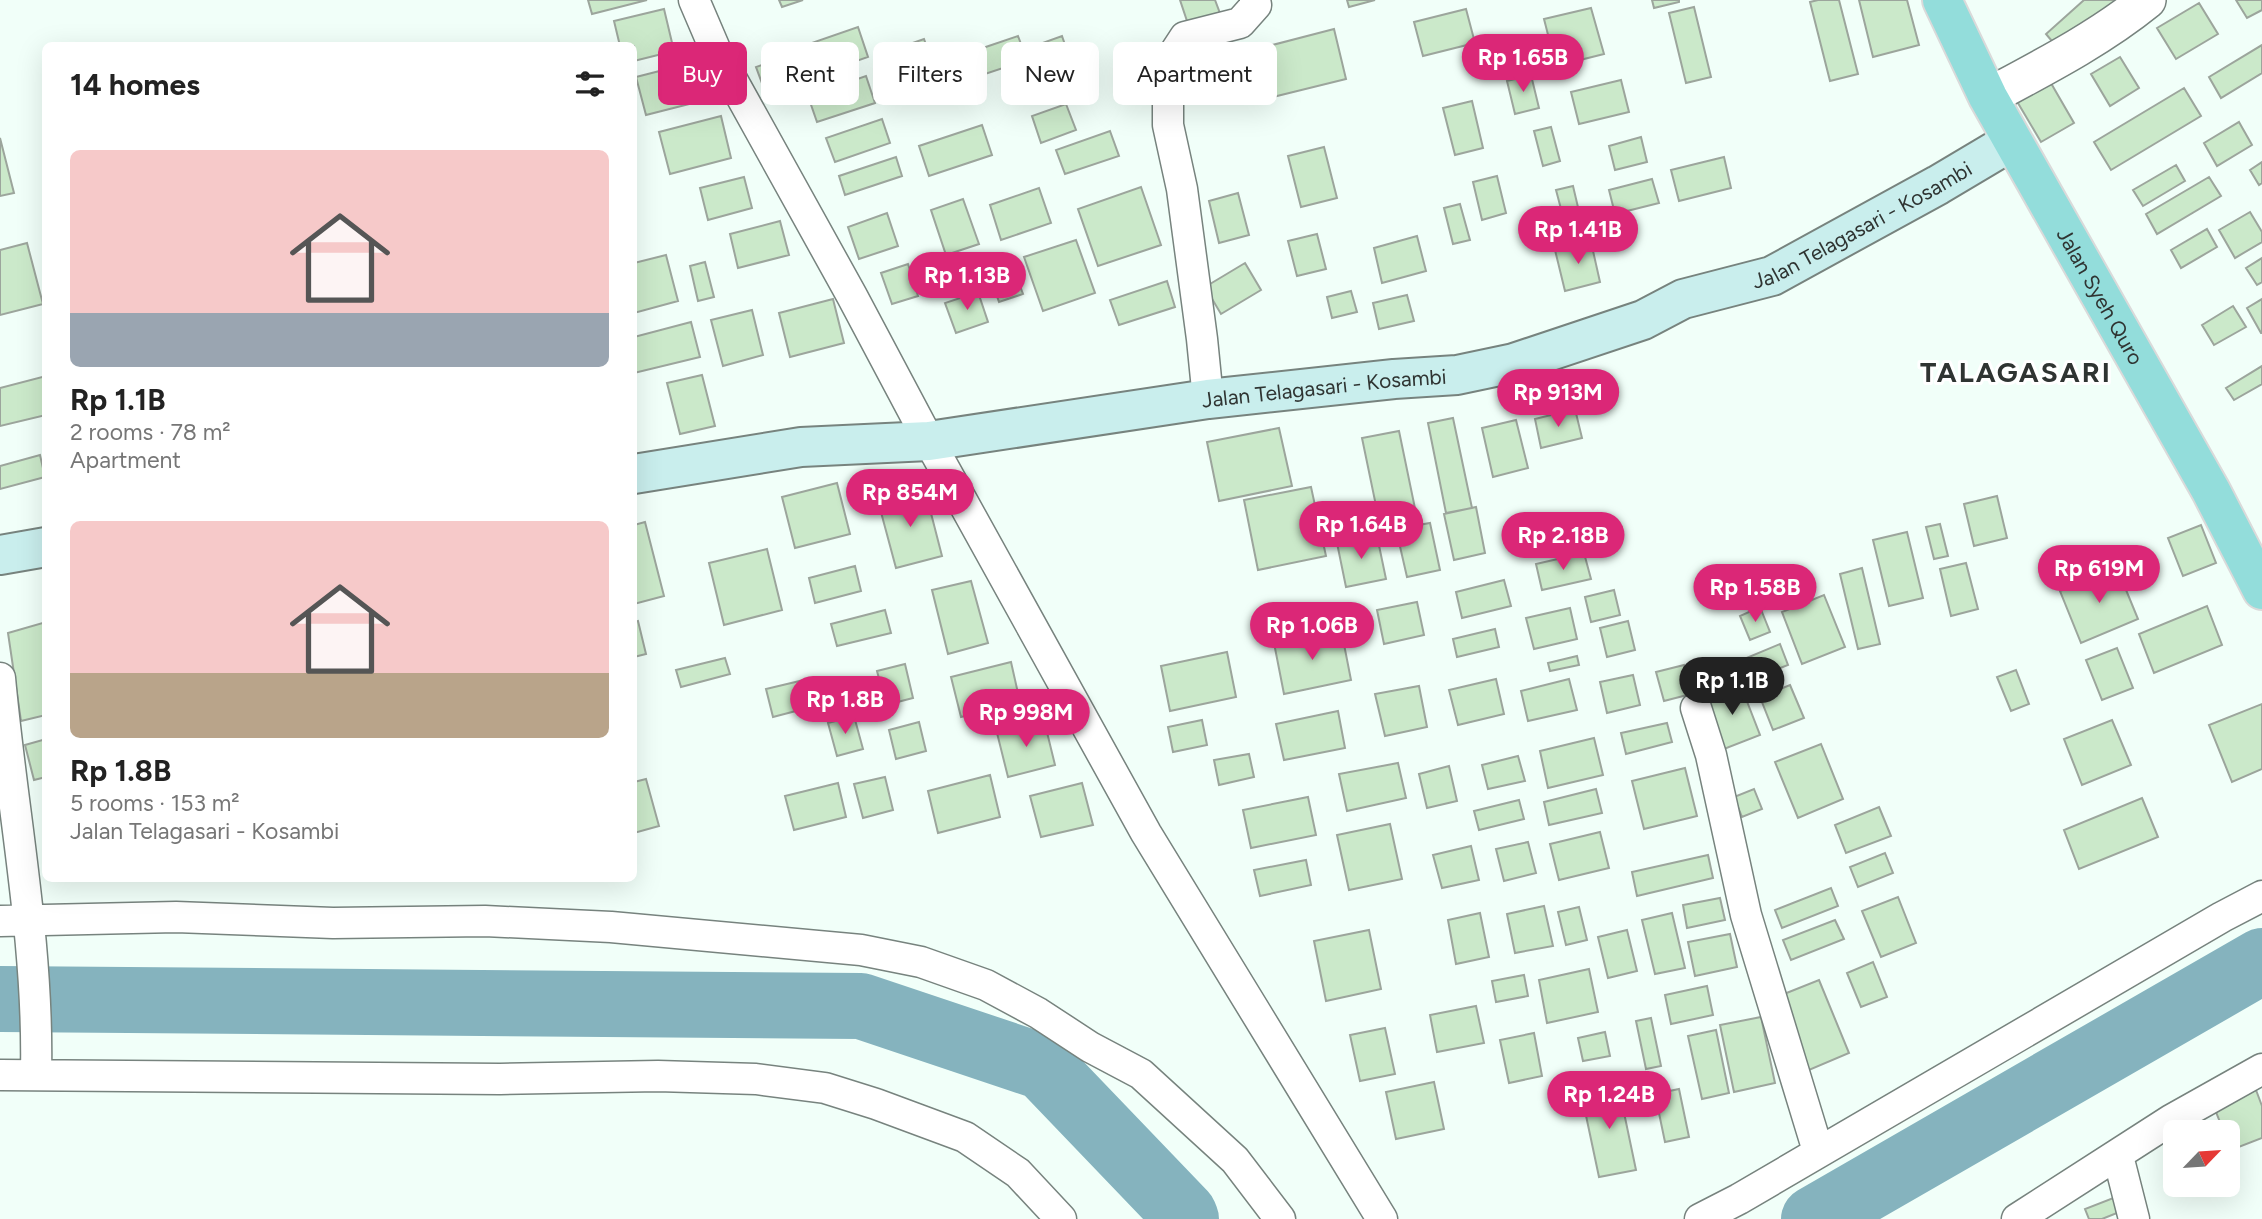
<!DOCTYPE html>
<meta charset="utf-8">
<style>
:root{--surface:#fff;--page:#f6f6f6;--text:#222;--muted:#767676;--accent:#db2777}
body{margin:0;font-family:Figtree,sans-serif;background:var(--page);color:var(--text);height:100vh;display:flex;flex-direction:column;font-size:26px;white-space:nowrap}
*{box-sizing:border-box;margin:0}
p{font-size:23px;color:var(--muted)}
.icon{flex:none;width:38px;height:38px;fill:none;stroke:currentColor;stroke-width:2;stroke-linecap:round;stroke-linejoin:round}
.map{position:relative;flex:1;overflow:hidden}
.details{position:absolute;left:42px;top:42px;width:595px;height:840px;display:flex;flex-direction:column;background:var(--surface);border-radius:10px;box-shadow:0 7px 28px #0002}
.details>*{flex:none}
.hud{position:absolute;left:658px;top:42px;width:665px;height:63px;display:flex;gap:14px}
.needle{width:46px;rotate:65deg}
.tools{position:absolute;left:2163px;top:1120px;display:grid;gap:14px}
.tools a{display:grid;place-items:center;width:77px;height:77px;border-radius:10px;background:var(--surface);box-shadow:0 7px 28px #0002;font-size:35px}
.price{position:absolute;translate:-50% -60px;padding:0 16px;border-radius:24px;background:var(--accent);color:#fff;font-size:23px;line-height:46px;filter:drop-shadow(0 2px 4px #0008)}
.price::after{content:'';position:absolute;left:50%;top:42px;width:21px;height:16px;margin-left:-10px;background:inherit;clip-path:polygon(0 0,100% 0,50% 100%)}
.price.active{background:#222;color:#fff}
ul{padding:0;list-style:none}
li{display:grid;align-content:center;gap:14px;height:371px;padding:0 28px}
li span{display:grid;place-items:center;height:217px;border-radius:10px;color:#555}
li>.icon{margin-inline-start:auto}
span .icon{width:126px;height:126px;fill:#fffc;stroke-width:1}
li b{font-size:30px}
h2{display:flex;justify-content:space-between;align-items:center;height:84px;padding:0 28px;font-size:30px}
.tag{padding:0 24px;border-radius:10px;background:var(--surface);box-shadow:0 7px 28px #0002;font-size:24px;line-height:63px}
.tag.active{background:var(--accent);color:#fff}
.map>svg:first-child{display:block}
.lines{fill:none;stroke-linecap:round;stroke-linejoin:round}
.river{stroke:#85b3be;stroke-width:66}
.building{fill:#cbe9ca;stroke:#9ca59c;stroke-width:2}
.minor-casing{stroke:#77837e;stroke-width:33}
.tertiary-casing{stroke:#77837e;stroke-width:40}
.secondary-casing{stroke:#77837e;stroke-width:42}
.primary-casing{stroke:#dadada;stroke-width:42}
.minor{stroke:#fff;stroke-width:30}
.tertiary{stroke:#fff;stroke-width:37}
.secondary{stroke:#c9eeed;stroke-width:38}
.primary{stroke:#93dddb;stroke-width:38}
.labels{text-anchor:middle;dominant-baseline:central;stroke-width:6;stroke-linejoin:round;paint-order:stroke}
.street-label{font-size:21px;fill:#2f3432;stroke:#fff}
.district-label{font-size:28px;font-weight:bold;letter-spacing:2px;fill:#2f3432;stroke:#fff}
</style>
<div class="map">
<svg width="2262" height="1219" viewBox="0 0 2262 1219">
<rect width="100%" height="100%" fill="#f1fff9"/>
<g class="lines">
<path class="river" d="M0 999 861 1006 1043 1067 1184 1214 1186 1219
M1814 1219 2262 961"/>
</g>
<path class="building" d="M588 0H647L592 14Z
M779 0H803L782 7Z
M1180 0H1215L1221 16 1189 27Z
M1347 0H1375L1349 7Z
M1652 0H1679V2L1654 8Z
M1818 0H1839L1858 74 1830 81 1810 2Z
M1859 0H1907L1919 45 1873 57Z
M2084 0H2118L2062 53 2046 34Z
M2236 0H2262V10L2247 18Z
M2199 3 2218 34 2176 59 2157 28Z
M1694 7 1711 77 1686 83 1669 13Z
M1591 8 1604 54 1556 66 1544 19Z
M664 9 674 51 634 61V46H620L614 21Z
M1466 9 1475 43 1423 56 1414 22Z
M858 27 868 57 811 77 800 47Z
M1334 29 1346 79 1273 97 1261 48Z
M1018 36 1027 60 985 74 977 50Z
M1062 36 1076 77 1048 87 1034 46Z
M924 39 939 81 907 93 892 50Z
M1513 44 1517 63 1493 69 1488 50Z
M2262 45V73L2221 98 2209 77Z
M785 57 797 92 769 102 756 67Z
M2120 57 2139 88 2110 106 2091 74Z
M691 63 701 101 646 115 636 77Z
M1531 75 1539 108 1515 114 1507 81Z
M866 76 875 103 817 122 808 96Z
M2048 78 2074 123 2041 142 2015 98Z
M1621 80 1629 112 1579 124 1571 92Z
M2184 88 2201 116 2111 170 2094 142Z
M1472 101 1483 148 1455 155 1443 108Z
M1066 104 1076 130 1041 143 1032 116Z
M721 116 731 158 670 174 659 132Z
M882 119 890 143 835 162 826 138Z
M2239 122 2252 145 2217 166 2204 143Z
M982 125 992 155 929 176 919 146Z
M1551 127 1560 161 1543 166 1534 131Z
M1110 131 1119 156 1065 174 1056 150Z
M1641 137 1647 162 1615 170 1609 146Z
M0 138 14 193 0 196Z
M1324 147 1337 198 1301 207 1288 156Z
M896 157 902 176 845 195 839 176Z
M1724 157 1731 188 1679 201 1671 170Z
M2262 162V183L2259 185 2250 170Z
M2176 165 2185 181 2143 206 2133 190Z
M1497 176 1506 213 1482 220 1473 182Z
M744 177 752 208 708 220 700 188Z
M2209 177 2221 196 2157 234 2146 214Z
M1652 179 1659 203 1615 214 1609 190Z
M1573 186 1581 220 1565 224 1556 190Z
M1141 187 1161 245 1098 266 1078 209Z
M1039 188 1051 223 1001 240 990 205Z
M1238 193 1249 235 1219 243 1209 201Z
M963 199 979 244 946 255 931 210Z
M1460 204 1470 240 1453 244 1444 208Z
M2250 212 2262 232V242L2235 258 2219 230Z
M887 213 898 246 859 259 848 227Z
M780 221 789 255 738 268 730 234Z
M2207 229 2217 247 2181 268 2171 250Z
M1317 234 1326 269 1297 276 1288 241Z
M1417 236 1426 271 1382 283 1374 248Z
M1076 240 1095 293 1043 311 1024 257Z
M1591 242 1600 282 1565 291 1555 250Z
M27 243 43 304 0 315V250Z
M666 255 678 301 634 313V263Z
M2262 258V282L2257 285 2246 268Z
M705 262 714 297 698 301 690 266Z
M1245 263 1261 290 1221 314 1205 287Z
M908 264 918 296 892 304 881 273Z
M1012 265 1023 294 999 302 989 273Z
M1167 281 1175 307 1119 325 1110 300Z
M1351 291 1357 312 1332 318 1327 297Z
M978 292 988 322 956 333 945 303Z
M1407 295 1414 321 1379 329 1373 303Z
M833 299 844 343 790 357 779 313Z
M2262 299V333H2261L2247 308Z
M2233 306 2246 327 2214 345 2202 325Z
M752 310 763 355 723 366 711 320Z
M691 322 700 357 634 373V337Z
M2262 366V384L2234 400 2226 388Z
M702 375 715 426 680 434 667 383Z
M46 376V415L0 426V388Z
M1575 409 1582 438 1541 448 1535 419Z
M1453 418 1472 508 1446 513 1428 423Z
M1516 420 1528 468 1493 477 1482 428Z
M1279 428 1292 486 1219 501 1207 442Z
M1399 431 1417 518 1380 525 1362 438Z
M40 455 45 477 0 489V466Z
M837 483 850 534 795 548 782 497Z
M1311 487 1326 556 1258 570 1244 500Z
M925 490 942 556 896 568 878 501Z
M1997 496 2007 538 1974 546 1964 504Z
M1476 507 1485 553 1454 560 1444 514Z
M645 522 664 596 634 604V525Z
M1430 523 1440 570 1407 577 1396 529Z
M1940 524 1948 556 1934 559 1926 527Z
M2201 525 2216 563 2183 576 2168 538Z
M1907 532 1923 598 1889 606 1873 540Z
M1377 536 1386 579 1346 587 1337 543Z
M767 549 782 610 724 625 709 563Z
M1584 553 1591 579 1542 590 1536 564Z
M1966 563 1978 609 1951 616 1940 569Z
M855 566 861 591 815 603 809 578Z
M1862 568 1880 644 1858 649 1840 574Z
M2117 568 2138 619 2081 643 2060 591Z
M1504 580 1511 606 1462 618 1456 592Z
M971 581 988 643 948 654 932 590Z
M1614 590 1620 615 1591 622 1585 597Z
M1824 595 1845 647 1802 664 1782 612Z
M1417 602 1424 635 1384 644 1377 610Z
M2207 606 2222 645 2154 673 2139 634Z
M1760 607 1770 632 1750 640 1740 616Z
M1570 608 1577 639 1534 649 1526 618Z
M885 610 891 633 837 646 831 624Z
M638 621 646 654 634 657V622Z
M1628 621 1635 650 1607 657 1600 628Z
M46 622V715L21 721 8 633Z
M1341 629 1351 680 1284 694 1274 643Z
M1495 629 1499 647 1457 657 1453 639Z
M1780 644 1788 665 1752 679 1744 659Z
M2117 648 2133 688 2102 700 2086 660Z
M1227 652 1236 697 1170 711 1161 666Z
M1577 656 1579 665 1550 671 1548 663Z
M725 658 730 674 681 687 676 670Z
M1011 662 1020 702 961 717 951 677Z
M905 664 913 698 886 705 877 671Z
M1684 665 1691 694 1664 701 1656 672Z
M2016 670 2029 704 2011 711 1997 677Z
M1633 675 1640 705 1607 713 1600 682Z
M808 679 815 706 773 717 766 689Z
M1496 679 1504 714 1458 725 1449 690Z
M1569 679 1577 710 1528 721 1521 691Z
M1790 685 1804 718 1773 730 1760 697Z
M1419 686 1427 727 1385 736 1375 694Z
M1741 686 1760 735 1724 749 1704 700Z
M2262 704V769L2232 782 2209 725Z
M1338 711 1345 748 1284 760 1276 724Z
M854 716 863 749 837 756 828 723Z
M1044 720 1055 765 1008 777 997 733Z
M1202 720 1207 745 1173 752 1168 727Z
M2112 720 2131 765 2082 785 2064 739Z
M919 722 926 751 896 759 889 730Z
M1667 723 1672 742 1626 754 1621 733Z
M1594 738 1603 775 1548 788 1540 751Z
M46 739V777L34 780 25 745Z
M1821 744 1843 799 1798 818 1775 762Z
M1249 754 1254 777 1219 785 1214 760Z
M1518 756 1525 781 1488 789 1482 765Z
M1398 763 1406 798 1347 811 1339 774Z
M1449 766 1457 801 1427 808 1419 774Z
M1685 768 1697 816 1644 829 1632 781Z
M990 775 1000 817 938 833 928 791Z
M885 777 893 810 863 818 854 784Z
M646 779 659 826 634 833V782Z
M838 783 846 817 794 830 785 796Z
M1082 783 1093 825 1041 837 1030 796Z
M1596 789 1602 813 1549 825 1544 802Z
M1754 789 1762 809 1742 817 1734 797Z
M1308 797 1316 835 1251 848 1243 810Z
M2142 798 2158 837 2079 869 2064 830Z
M1519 800 1524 819 1479 830 1474 811Z
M1879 807 1891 836 1846 853 1835 825Z
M1390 824 1402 879 1349 890 1337 835Z
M1600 832 1609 868 1559 880 1550 844Z
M1528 842 1536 873 1504 881 1496 849Z
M1471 846 1479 880 1442 888 1433 855Z
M1885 853 1893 873 1858 887 1850 867Z
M1708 855 1713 878 1637 896 1632 872Z
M1306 860 1311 885 1260 896 1254 870Z
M1831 888 1838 906 1782 928 1775 910Z
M1898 897 1916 943 1881 957 1862 911Z
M1720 898 1725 920 1687 928 1683 905Z
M1544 906 1553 946 1515 953 1507 914Z
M1579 907 1587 940 1566 945 1558 912Z
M1480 913 1489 957 1456 964 1448 920Z
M1672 913 1685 968 1655 974 1642 920Z
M1835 920 1844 939 1791 960 1783 940Z
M1369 930 1381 989 1326 1001 1314 941Z
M1627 930 1637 971 1608 978 1598 937Z
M1730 934 1737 967 1695 976 1688 942Z
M1873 962 1887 997 1861 1007 1847 973Z
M1589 969 1598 1012 1547 1023 1539 980Z
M1524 975 1528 996 1496 1002 1492 981Z
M1819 980 1849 1053 1809 1070 1779 996Z
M1707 986 1713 1015 1671 1024 1665 995Z
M1476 1006 1484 1043 1437 1052 1430 1015Z
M1761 1017 1775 1083 1734 1092 1720 1025Z
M1651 1018 1661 1066 1646 1069 1636 1021Z
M1385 1028 1395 1074 1360 1081 1350 1035Z
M1716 1030 1729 1093 1702 1099 1688 1036Z
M1605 1032 1610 1056 1583 1061 1578 1038Z
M1534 1033 1542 1076 1509 1083 1500 1040Z
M1434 1082 1444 1129 1396 1139 1386 1092Z
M1618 1084 1636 1170 1599 1177 1581 1092Z
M1679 1089 1689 1137 1665 1142 1655 1094Z
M2256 1090 2262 1106V1138L2231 1150 2228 1142V1132H2224L2214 1107Z
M2121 1195 2127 1209 2102 1219H2089L2085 1209Z"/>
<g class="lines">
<g class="minor-casing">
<path id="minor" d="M694 0 715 49 852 296 929 441 1146 833 1382 1219
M1208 399 1202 339 1182 189 1168 125V63L1185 37 1240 23 1256 5 1255 0
M0 678C12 810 39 941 36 1074
M1696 708 1711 755 1746 915 1818 1151
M0 921 176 917 333 923 485 921 611 927 861 950 921 962 986 985 1038 1013 1090 1047 1141 1074 1235 1160 1280 1219
M0 1075 500 1079 658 1076 756 1079 825 1088 876 1104 965 1137 1018 1173 1061 1219
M2118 1156 2134 1219
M1700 1219 1739 1199 2222 917 2262 896
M2017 1219 2171 1120 2262 1069"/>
</g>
<g class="tertiary-casing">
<path id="tertiary" d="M1988 97C2042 68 2099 39 2147 0"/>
</g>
<g class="secondary-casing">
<g id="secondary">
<path id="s1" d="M634 474 801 447 929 441 1208 399 1394 379 1457 375 1514 363 1643 320 1683 299 1772 276 1938 185 2012 141"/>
<path d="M0 555 46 547"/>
</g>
</g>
<g class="primary-casing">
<g id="primary">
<path id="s2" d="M1942 0 1988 97 2211 491 2262 590"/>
</g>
</g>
<use href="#minor" class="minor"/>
<use href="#tertiary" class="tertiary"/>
<use href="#secondary" class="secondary"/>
<use href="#primary" class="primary"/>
</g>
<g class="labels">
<g class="street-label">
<text stroke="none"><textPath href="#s1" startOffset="1264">Jalan Telagasari - Kosambi</textPath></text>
<text stroke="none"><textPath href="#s2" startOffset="336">Jalan Syeh Quro</textPath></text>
<text stroke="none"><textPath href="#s1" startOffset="696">Jalan Telagasari - Kosambi</textPath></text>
</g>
<g class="district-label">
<text x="2016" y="372">TALAGASARI</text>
</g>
</g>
</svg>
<div class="tools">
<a><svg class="needle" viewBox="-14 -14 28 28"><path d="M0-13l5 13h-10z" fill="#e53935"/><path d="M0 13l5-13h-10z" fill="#767676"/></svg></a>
</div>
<b class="price" style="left:1523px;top:94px">Rp 1.65B</b>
<b class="price" style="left:1578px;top:266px">Rp 1.41B</b>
<b class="price" style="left:967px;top:312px">Rp 1.13B</b>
<b class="price" style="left:1558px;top:429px">Rp 913M</b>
<b class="price" style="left:910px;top:529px">Rp 854M</b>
<b class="price" style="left:1361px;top:561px">Rp 1.64B</b>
<b class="price" style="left:1563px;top:572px">Rp 2.18B</b>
<b class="price" style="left:2099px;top:605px">Rp 619M</b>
<b class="price" style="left:1755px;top:624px">Rp 1.58B</b>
<b class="price" style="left:1312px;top:662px">Rp 1.06B</b>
<b class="price active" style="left:1732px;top:717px">Rp 1.1B</b>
<b class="price" style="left:845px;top:736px">Rp 1.8B</b>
<b class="price" style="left:1026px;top:749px">Rp 998M</b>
<b class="price" style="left:1609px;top:1131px">Rp 1.24B</b>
<div class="hud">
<a class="tag active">Buy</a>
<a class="tag">Rent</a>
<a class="tag">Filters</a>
<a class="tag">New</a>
<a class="tag">Apartment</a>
</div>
<section class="details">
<h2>14 homes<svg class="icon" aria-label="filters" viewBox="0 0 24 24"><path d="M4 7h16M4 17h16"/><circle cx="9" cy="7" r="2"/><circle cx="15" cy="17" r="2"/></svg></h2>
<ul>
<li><span style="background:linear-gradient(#f6c9c9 75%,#9aa5b1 0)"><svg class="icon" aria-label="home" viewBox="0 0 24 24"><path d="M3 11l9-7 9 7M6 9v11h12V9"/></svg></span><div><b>Rp 1.1B</b><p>2 rooms · 78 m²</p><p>Apartment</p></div></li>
<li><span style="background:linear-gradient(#f6c9c9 70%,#b9a48a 0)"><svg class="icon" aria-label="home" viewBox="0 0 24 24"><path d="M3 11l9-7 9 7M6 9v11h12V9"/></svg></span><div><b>Rp 1.8B</b><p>5 rooms · 153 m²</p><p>Jalan Telagasari - Kosambi</p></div></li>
</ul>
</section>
</div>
